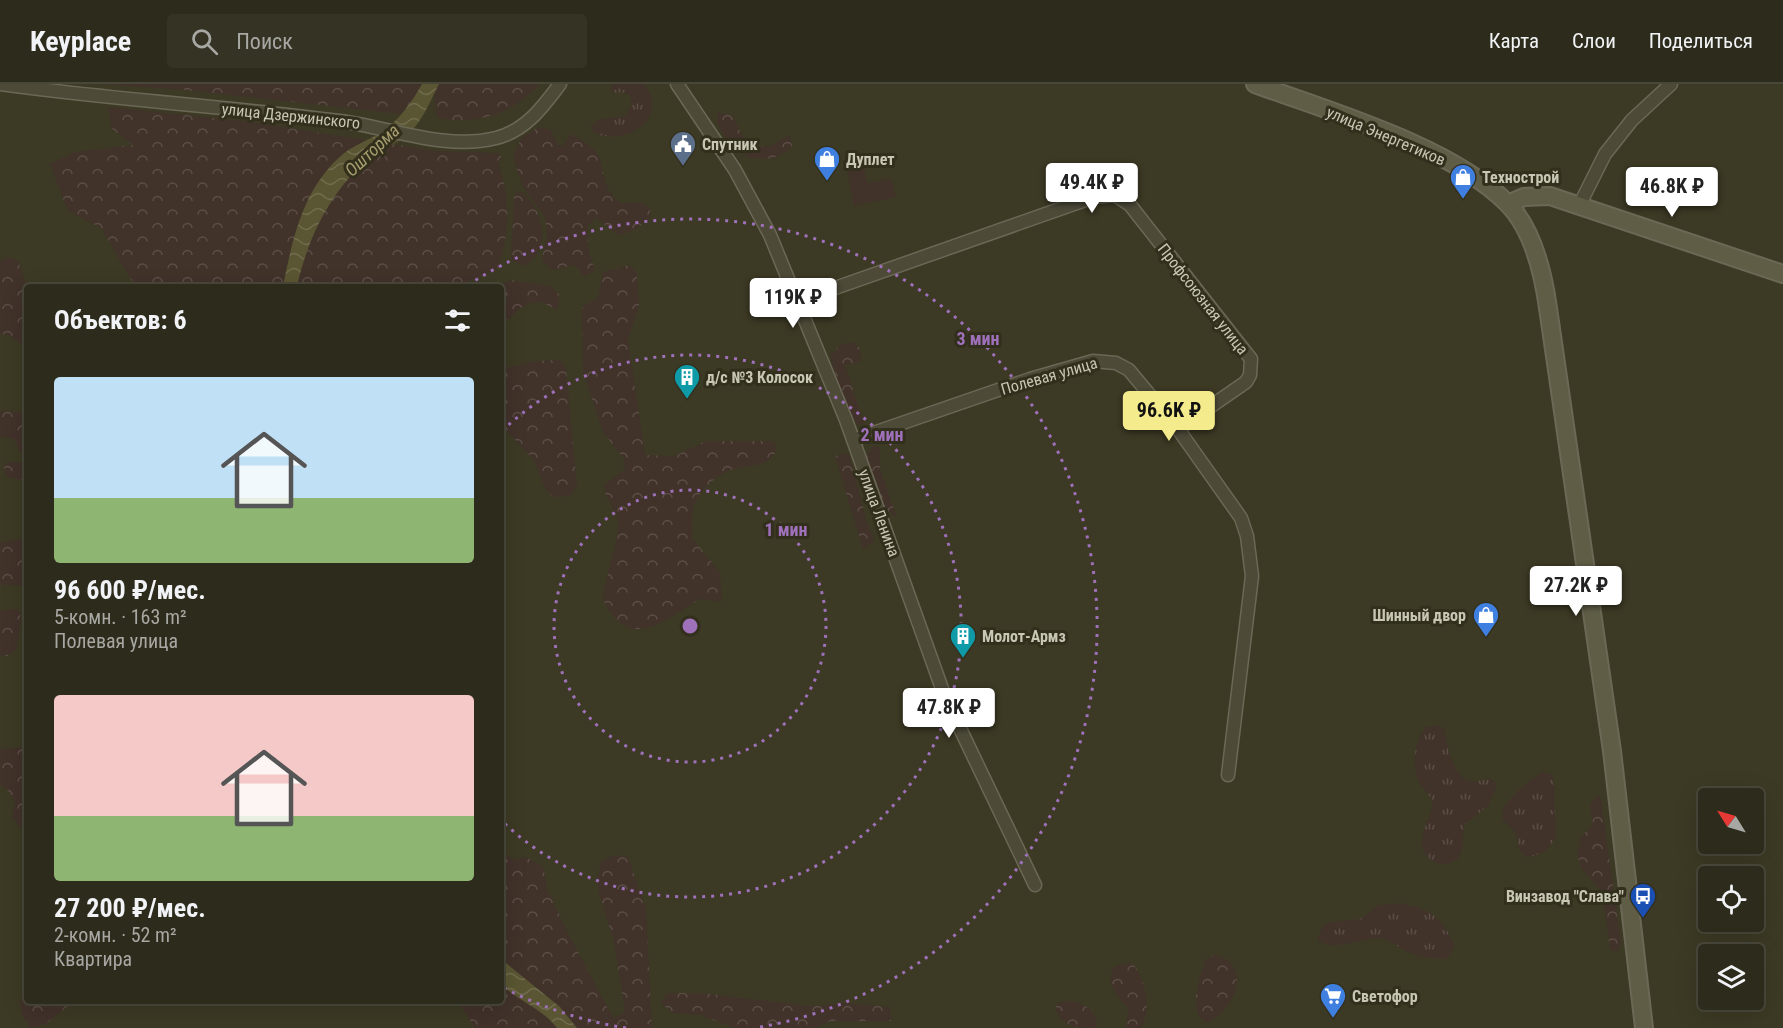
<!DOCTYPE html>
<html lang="ru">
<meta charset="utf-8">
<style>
:root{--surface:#2d2b1b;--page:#353324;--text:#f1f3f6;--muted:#a7a7a3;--line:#48473a;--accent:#f4eb8c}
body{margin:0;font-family:"Roboto Condensed",sans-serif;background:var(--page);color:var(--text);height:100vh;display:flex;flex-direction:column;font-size:22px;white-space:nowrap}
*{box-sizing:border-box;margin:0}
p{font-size:20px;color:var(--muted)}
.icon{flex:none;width:33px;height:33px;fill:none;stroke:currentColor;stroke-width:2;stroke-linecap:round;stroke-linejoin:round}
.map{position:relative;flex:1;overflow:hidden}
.drawer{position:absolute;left:24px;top:200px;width:480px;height:720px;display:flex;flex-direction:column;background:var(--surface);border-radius:6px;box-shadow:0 6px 24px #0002,0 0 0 2px var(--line)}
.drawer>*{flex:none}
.needle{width:39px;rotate:307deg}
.buttons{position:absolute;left:1698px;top:704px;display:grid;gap:12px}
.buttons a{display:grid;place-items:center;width:66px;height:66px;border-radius:6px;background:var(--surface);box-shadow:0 6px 24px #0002,0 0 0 2px var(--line);font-size:30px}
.price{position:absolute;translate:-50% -51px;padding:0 14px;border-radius:6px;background:#fff;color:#222;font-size:20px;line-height:39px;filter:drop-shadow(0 2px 3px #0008)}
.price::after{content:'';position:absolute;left:50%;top:36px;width:18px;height:14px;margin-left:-9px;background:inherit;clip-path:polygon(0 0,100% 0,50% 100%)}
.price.active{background:var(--accent);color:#111}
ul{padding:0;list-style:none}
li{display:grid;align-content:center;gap:12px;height:318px;padding:0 30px}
li span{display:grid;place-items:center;height:186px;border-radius:6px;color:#555}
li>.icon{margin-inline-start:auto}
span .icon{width:108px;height:108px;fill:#fffc;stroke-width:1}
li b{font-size:26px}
h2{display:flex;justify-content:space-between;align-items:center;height:72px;padding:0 30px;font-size:26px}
header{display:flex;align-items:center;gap:36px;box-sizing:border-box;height:84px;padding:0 30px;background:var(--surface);border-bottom:2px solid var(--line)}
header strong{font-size:28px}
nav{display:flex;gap:33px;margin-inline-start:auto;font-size:21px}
.search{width:420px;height:54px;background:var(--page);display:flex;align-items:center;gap:15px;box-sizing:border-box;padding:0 21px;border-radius:6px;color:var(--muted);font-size:22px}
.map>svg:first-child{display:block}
.grass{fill:url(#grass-tufts)}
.forest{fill:url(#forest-crowns)}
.park{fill:#41322a}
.water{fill:url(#water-waves)}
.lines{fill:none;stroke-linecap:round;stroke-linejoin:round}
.street-casing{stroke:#6b6856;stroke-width:15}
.secondary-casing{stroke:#6b6856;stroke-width:20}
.street{stroke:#4d4a38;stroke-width:12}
.secondary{stroke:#5f5d46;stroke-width:16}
.ring{fill:none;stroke:#9e71ba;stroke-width:3;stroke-dasharray:3 6}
.labels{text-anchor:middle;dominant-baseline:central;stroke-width:6;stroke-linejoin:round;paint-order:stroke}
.street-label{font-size:16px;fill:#c8c6b4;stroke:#322f1d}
.poi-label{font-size:16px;font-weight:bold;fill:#c8c6b4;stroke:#322f1d;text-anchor:start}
.water-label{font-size:18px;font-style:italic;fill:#a69e6e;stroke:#322f1d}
.centre{fill:#9e71ba;stroke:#322f1d;stroke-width:3}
.ring-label{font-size:18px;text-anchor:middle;font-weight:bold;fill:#9e71ba;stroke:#322f1d;stroke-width:6;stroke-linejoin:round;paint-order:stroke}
</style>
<header>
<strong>Keyplace</strong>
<div class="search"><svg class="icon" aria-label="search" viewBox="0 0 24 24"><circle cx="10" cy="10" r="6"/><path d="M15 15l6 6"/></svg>Поиск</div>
<nav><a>Карта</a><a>Слои</a><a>Поделиться</a></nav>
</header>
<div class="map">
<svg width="1783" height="944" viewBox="0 0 1783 944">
<defs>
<pattern id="grass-tufts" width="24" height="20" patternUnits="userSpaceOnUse" patternTransform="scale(1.5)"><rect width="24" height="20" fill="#41322a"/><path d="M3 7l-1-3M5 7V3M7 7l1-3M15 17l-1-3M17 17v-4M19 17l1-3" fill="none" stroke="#5b4e46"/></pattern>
<pattern id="forest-crowns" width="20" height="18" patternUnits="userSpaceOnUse" patternTransform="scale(1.5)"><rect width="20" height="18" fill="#41322a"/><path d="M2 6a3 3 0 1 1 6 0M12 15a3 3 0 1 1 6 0" fill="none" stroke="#5b4e46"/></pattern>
<pattern id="water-waves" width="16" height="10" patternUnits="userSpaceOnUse" patternTransform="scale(1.5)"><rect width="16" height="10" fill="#5a5532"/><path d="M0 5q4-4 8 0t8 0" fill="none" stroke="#706c4d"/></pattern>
</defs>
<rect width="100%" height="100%" fill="#3c3924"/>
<path class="grass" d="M612 0H644C674 37 617 65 592 47L591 42 598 36 625 32 632 21 630 11 622 8 614 9 610 5Z
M1437 641 1444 644C1446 657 1453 692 1468 697 1474 699 1485 695 1492 695L1497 701 1488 722 1464 741C1463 749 1464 765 1459 772 1451 785 1430 781 1424 768 1415 748 1437 729 1431 715 1428 708 1421 703 1418 696 1411 677 1415 658 1426 643Z
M1543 688 1551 690 1554 697 1556 753C1550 765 1539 773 1526 773 1517 766 1519 758 1515 749 1513 743 1506 740 1503 735 1496 721 1532 694 1543 688Z
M1402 819C1433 827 1441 832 1455 862L1446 875C1434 875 1416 873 1406 867 1397 862 1391 856 1381 855 1359 853 1338 869 1317 856L1323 842 1330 838 1360 835 1379 821Z"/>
<path class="forest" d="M100 0H540C513 29 478 42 439 34 432 23 438 13 431 3L415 13 401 30 185 6Z
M108 23 244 37 436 67 499 69 502 74 498 80C511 113 510 150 498 184L458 202H135L101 144 68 127 50 80 75 68 133 61 111 44Z
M718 29 732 31 743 53 757 63 770 62 790 51 792 62C771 84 739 77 724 51 720 44 715 38 718 29Z
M539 43 551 46 558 62 564 61 570 50C619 72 590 93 620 119H643L649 123 651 132 639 143 620 152 596 134 588 141V164L595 187 584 192 575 181 551 186 542 175 547 153 545 133 523 103 513 73 521 54Z
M519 106C544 123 554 166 523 182L511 176 514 111Z
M9 173 18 177 27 202V263L8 251 0 250V177Z
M629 181 637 190 639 222 628 255 645 371 675 372 706 357H773L777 363C773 386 741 380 726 388 714 393 698 409 694 421 691 431 693 444 692 454L720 488 722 518 700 515C664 536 630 570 603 516 605 491 618 463 618 440 618 424 604 417 604 401L625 385 624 375 603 348 583 287 582 223 598 214 603 188Z
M511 196 550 202 559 210 558 225C552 225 547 219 540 218 523 217 514 232 501 240L499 202Z
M852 258 860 264 861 277 845 281 864 339 857 341 843 313 830 272 840 261Z
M560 276 566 284 577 402 570 412 553 413 545 404 533 375 501 341V285L535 277Z
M0 327 27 329V370L20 368 14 355 0 352Z
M872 363H880V384L897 434 885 425 866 373Z
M849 369 867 439 875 457 863 465 835 372Z
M13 378 27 379V397L6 393 4 384 6 379Z
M18 455H27V502L3 501 0 497V459Z
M11 525 19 526 21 536 16 566 7 572 0 571V527Z
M27 663V750L12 733 15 717 6 704 0 701V665Z
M1597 711 1601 714 1621 860 1617 868 1610 865 1602 808 1582 785 1577 771 1581 753 1593 740 1590 722Z
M501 767 514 776 526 773 543 782 548 807 567 847 613 934 625 929 614 858 599 809 597 795 602 777 615 771 628 773 646 825 652 944H475L457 917 501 916Z
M1215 871 1229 876C1231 880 1235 885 1236 889 1241 908 1224 934 1205 938 1187 924 1200 895 1205 876Z
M1129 879 1134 881C1146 898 1152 925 1141 944H1126L1128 924C1116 912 1104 898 1115 882Z
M667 909H701L810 922 851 919 890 923 891 937H830L816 944H735L700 931 673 929 661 919Z
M27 910V916L74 917 46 940 31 944 21 929 20 916Z
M1063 917H1075L1091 925 1097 938 1096 944C1079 944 1062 943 1055 925L1057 920Z"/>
<path class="park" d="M863 79 867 99 891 94 896 113 854 122 846 82Z"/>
<path class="water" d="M422 0H439C428 21 421 43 400 56 389 63 378 66 368 75 330 108 308 154 297 202H283C293 153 303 104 343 70 354 61 369 56 380 49 398 38 412 18 422 0Z
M501 875 560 923 577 944H557C543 925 518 917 501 900Z"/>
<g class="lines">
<g class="street-casing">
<path id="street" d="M0 0C113 16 226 22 339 37 389 43 445 67 496 54 525 47 543 23 560 0
M677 0 735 86 770 151 846 336 945 613 1035 801
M1579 122 1605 70 1632 36 1671 0
M798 217 1094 113 1115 111 1130 121 1251 275 1250 291 1246 298 1178 345
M853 356 1030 295 1093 277 1116 279 1129 286 1178 345 1241 434 1247 452 1252 492 1228 691"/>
</g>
<g class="secondary-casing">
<path id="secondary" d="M1255 0C1331 28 1450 62 1507 119 1533 145 1543 188 1548 224L1612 667 1644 944
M1508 120 1524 113 1550 112 1783 190"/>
</g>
<use href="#street" class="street"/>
<use href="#secondary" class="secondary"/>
</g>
<g class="ring">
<circle cx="690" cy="542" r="136"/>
<path d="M502 347A271 271 0 1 1 502 737"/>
<path d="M626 944A407 407 0 0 1 502 903M468 201A407 407 0 1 1 754 944"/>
</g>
<defs>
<g id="civic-pin" transform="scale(1.35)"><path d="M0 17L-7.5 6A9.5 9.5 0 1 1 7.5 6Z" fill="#5c6f8a" stroke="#322f1d"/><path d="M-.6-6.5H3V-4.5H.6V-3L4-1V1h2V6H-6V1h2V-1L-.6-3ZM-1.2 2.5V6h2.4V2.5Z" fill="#fff"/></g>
<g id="shop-pin" transform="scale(1.35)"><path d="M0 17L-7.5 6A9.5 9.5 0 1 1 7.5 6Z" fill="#3f7fe0" stroke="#322f1d"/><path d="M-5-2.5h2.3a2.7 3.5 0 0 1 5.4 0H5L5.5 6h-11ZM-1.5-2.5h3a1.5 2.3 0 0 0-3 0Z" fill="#fff"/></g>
<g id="building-pin" transform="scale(1.35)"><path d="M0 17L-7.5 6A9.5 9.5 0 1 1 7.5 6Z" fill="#0f9aa8" stroke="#322f1d"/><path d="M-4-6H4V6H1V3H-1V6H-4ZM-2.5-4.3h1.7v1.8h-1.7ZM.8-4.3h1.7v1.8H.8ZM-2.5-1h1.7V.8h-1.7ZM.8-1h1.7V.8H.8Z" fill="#fff"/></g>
<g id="bus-pin" transform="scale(1.35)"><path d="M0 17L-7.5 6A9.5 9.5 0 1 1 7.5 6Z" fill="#1a4fb4" stroke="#322f1d"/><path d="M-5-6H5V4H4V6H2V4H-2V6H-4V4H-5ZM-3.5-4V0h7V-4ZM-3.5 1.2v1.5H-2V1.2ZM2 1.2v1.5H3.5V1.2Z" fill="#fff"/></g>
<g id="supermarket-pin" transform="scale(1.35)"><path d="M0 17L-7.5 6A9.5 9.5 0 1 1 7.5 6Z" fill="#3f7fe0" stroke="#322f1d"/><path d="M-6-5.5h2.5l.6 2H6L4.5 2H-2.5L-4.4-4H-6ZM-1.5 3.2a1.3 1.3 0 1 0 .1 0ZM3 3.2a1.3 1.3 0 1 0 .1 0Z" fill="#fff"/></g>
</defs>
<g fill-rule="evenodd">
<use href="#civic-pin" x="683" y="60"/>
<use href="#shop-pin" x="827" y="75"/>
<use href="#shop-pin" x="1463" y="93"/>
<use href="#building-pin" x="687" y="293"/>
<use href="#shop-pin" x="1486" y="531"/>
<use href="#building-pin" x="963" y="552"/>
<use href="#bus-pin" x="1643" y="812"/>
<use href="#supermarket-pin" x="1333" y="912"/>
</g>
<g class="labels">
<g class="street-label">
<text transform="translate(291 32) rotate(6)">улица Дзержинского</text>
<text transform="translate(1386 52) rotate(23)">улица Энергетиков</text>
<text transform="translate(1203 215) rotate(52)">Профсоюзная улица</text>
<text transform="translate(1049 292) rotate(-16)">Полевая улица</text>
<text transform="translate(879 429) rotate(70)">улица Ленина</text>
</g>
<g class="poi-label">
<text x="702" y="60">Спутник</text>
<text x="846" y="75">Дуплет</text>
<text x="1482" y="93">Технострой</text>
<text x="706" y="293">д/с №3 Колосок</text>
<text x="1466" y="531" text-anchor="end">Шинный двор</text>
<text x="982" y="552">Молот-Армз</text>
<text x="1624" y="812" text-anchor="end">Винзавод "Слава"</text>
<text x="1352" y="912">Светофор</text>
</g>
<g class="water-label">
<text transform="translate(372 66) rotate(-43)">Ошторма</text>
</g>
</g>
<circle cx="690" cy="542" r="9" class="centre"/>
<g class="ring-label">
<text x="978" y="261">3 мин</text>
<text x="882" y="357">2 мин</text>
<text x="786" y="452">1 мин</text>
</g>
</svg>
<div class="buttons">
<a><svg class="needle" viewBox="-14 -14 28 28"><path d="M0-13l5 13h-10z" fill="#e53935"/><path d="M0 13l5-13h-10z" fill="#a7a7a3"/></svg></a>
<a><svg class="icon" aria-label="locate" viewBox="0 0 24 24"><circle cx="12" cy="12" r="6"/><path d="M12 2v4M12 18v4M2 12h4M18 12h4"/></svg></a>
<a><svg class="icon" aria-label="layers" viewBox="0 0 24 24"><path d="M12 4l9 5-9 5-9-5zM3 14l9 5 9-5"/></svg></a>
</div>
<b class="price" style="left:1092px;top:130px">49.4K ₽</b>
<b class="price" style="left:1672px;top:134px">46.8K ₽</b>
<b class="price" style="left:793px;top:245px">119K ₽</b>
<b class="price active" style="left:1169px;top:358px">96.6K ₽</b>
<b class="price" style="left:1576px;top:533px">27.2K ₽</b>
<b class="price" style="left:949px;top:655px">47.8K ₽</b>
<section class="drawer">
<h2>Объектов: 6<svg class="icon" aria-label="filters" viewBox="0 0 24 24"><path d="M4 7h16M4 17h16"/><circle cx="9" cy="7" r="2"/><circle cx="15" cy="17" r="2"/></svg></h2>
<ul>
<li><span style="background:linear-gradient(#bfe0f5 65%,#8fb573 0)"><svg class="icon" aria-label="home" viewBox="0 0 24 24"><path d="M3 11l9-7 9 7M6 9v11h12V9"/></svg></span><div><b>96 600 ₽/мес.</b><p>5-комн. · 163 m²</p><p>Полевая улица</p></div></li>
<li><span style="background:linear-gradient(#f6c9c9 65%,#8fb573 0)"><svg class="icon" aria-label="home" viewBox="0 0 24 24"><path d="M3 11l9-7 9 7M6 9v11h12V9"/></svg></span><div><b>27 200 ₽/мес.</b><p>2-комн. · 52 m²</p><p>Квартира</p></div></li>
</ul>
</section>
</div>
